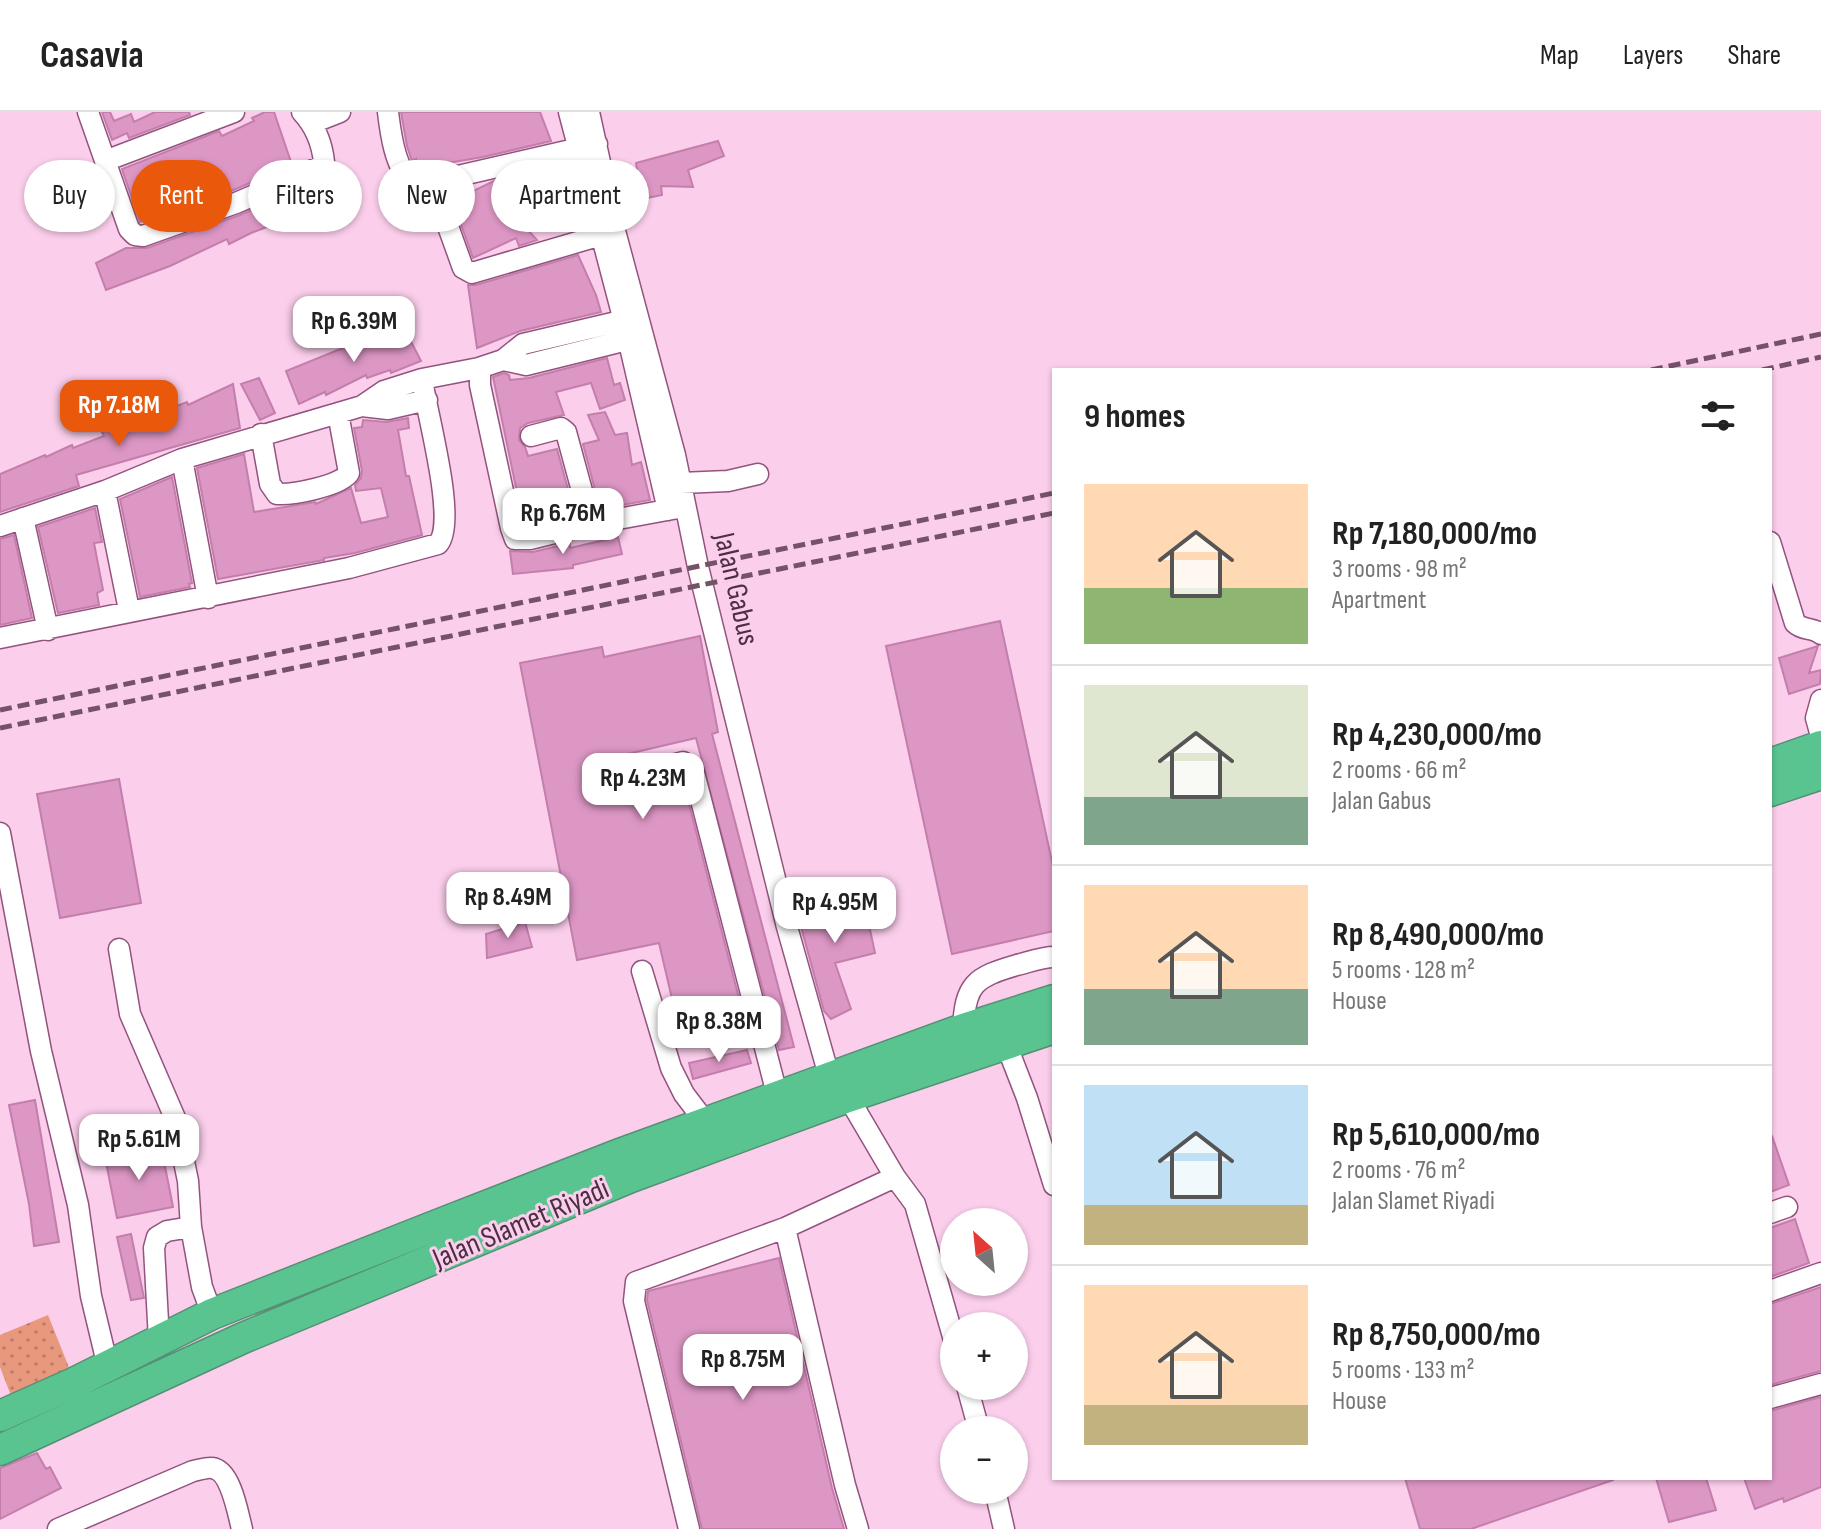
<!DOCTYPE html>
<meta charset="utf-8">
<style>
:root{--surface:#fff;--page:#f2f2f2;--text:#222;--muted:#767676;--line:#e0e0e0;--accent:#ea580c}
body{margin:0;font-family:"Sofia Sans Condensed",sans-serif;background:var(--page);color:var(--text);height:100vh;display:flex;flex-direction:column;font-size:30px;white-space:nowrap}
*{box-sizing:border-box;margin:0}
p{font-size:26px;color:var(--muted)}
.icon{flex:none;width:44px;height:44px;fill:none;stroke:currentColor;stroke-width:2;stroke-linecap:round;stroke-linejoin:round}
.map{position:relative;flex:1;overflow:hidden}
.drawer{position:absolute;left:1052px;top:256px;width:720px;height:1112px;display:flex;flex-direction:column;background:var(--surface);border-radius:0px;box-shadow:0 2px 6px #0004}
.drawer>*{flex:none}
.hud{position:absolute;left:24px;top:48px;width:760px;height:72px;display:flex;gap:16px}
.needle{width:52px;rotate:333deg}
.fabs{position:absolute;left:940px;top:1096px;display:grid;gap:16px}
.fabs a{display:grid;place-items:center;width:88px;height:88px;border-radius:50%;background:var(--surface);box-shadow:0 2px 6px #0004;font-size:40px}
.price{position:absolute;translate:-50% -68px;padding:0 18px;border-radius:16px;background:#fff;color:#222;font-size:26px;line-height:52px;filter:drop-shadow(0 2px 4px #0008)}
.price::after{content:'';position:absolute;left:50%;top:48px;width:24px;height:18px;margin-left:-12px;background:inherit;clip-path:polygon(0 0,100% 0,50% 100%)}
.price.on{background:var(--accent);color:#fff}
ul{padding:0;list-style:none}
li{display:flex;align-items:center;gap:24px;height:200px;padding:0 32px}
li+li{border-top:2px solid var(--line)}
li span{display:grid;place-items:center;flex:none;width:224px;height:160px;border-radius:0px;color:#555}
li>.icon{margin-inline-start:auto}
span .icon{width:96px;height:96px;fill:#fffc;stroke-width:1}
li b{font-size:34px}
h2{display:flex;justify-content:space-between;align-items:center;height:96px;padding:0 32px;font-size:34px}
.pill{padding:0 28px;border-radius:36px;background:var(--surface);box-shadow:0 2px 6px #0004;font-size:28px;line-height:72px}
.pill.on{background:var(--accent);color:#fff}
header{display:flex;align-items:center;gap:48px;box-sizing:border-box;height:112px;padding:0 40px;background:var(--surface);border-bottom:2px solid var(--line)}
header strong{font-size:38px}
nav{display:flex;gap:44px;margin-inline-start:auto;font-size:28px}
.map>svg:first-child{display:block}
.park{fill:url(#park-dots)}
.building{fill:#dd97c5;stroke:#c37eac;stroke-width:2}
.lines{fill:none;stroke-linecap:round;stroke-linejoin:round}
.minor-casing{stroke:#93537f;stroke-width:23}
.highway-casing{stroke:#559075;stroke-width:33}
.minor{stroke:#fff;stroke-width:20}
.highway{stroke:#5ac491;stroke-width:30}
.rail{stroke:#745368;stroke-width:5;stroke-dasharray:12 6;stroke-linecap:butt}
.labels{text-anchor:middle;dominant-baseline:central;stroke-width:6;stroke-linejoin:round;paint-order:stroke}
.street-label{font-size:30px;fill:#4c2f42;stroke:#fbceeb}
</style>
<header>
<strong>Casavia</strong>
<nav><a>Map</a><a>Layers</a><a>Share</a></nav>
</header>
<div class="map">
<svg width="1821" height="1417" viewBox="0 0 1821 1417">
<defs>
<pattern id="park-dots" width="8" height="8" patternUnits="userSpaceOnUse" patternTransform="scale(2)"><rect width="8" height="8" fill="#e8987d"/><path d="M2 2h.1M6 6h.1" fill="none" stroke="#be7c68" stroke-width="1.8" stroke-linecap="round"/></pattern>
</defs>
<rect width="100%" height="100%" fill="#fbceeb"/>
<path class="park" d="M48 1203 74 1268 15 1294 0 1255V1223Z"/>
<path class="building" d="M102 0H110L114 9 131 2 134 10 155 0H189L190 3 129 26 127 21 112 28Z
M265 0H274L292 53 231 79 140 110 122 57 219 19 222 24 254 9 252 6Z
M401 0H540L551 29 483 45 418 56 416 47 412 49 407 34Z
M718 29 724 44 688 58 693 75 661 74 662 83 642 87 636 51Z
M562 53 576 106 527 117 537 128 519 134 516 126 473 146 449 79 460 77 463 84 494 69Z
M338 56 351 83 251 121 229 132 227 127 170 154 106 178 96 151 126 136H147L240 103 325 67Z
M578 143 596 183 601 200 520 219 477 236 468 173H476Z
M402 212 421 249 391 261 390 258 367 266 366 263 326 283 325 280 299 292 286 259Z
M607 246 614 273 620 271 625 288 600 297 591 271 556 280 564 303 528 311 520 316 519 328 525 335 528 344 557 337 575 403 524 414 493 265 504 261 509 263 510 268 529 266Z
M259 266 275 301 260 308 241 272Z
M233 272 240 316 76 363 79 374 0 400V362L45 343 46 345 72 333 73 336 104 324 102 320 132 309 135 318 163 305 161 300 187 290 188 293Z
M605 300 615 323 627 321 632 353 641 350 650 388 600 397 583 332 599 328 588 303Z
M408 306 409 316 398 318 406 364H409L422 423 355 441 324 446V448L218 467 197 356 244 342 254 400 315 390 316 392 351 376 361 411 388 405 381 376 356 379 355 373 361 366 362 359 354 316 362 315 363 308 387 310Z
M172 365 192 471 189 472 190 475 140 485 120 387Z
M95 396 102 430 94 431 103 478 97 481 99 493 58 501 38 415Z
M14 423 32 506 0 513V427Z
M618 425 622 442 573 453V456L513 462 510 439 533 440 570 431V436Z
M1000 509 1054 759V819L952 842 886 534Z
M700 524 718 620 712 622 794 935 779 938 696 626 623 643 625 654 621 666 625 673 637 676 682 665 744 906 680 921 659 831 577 848 520 551 602 535 604 545Z
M1818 534 1809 561 1821 558 1820 572 1789 582 1779 546Z
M119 667 141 791 60 806 37 682Z
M855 778 859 795 865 794 875 841 835 851 851 897 831 907 824 899 797 800Z
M525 810 532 835 487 846 486 822Z
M747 938 751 951 693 967 689 951Z
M35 988 59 1130 34 1134 29 1092 9 993Z
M1770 1024H1772L1789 1073 1770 1080Z
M161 1034 173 1095 117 1106 105 1045Z
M1795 1107 1809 1151 1770 1165V1116Z
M131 1122 144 1186 131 1188 117 1125Z
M779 1146 832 1376 844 1417H702L647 1188 648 1179Z
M1821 1175V1259L1770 1273V1192Z
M1821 1285V1375L1784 1390 1783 1386 1755 1397 1744 1366H1770V1299Z
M37 1341 46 1357 50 1355 61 1376 0 1407V1356Z
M1405 1366H1613V1368L1471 1417H1420Z
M1656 1366H1706L1716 1398 1669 1410Z"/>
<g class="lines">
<g class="minor-casing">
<path id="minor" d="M88 0 129 117 135 123 143 124 236 91 320 55 324 50C322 31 315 14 302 0
M388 0C390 17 395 59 412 68 417 71 426 70 432 70
M569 0 624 209 668 398
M589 0 615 119 675 343 698 455 787 815 833 978
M312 11 340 0
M597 32 432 70 463 156 472 161 615 119
M105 49 234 0
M503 248 526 253 639 225
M480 256V273L511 416 515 427H530L591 412 678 396
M362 294 388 297 427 288
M261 322 270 372 277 382C293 383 340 374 349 361L338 301
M531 324 561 316 566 320 591 412
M182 347 208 486
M681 371 728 369 758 362
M105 379 129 498
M23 406 48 518
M0 414 105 379 182 347 362 294 384 279 422 267
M1770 430 1795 511C1803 519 1813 515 1821 522
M0 526 349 456 438 432C458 410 426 299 422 267L479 256 503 248 523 232 638 205
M1821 588 1816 606 1821 624
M634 663 683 650 693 657 778 986
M0 721 41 939 78 1093 91 1184 108 1255
M119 837 130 902 175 1006 188 1069 191 1115
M642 859 671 956 684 982 706 1011
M963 917C965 872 975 865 1017 853 1029 850 1042 845 1054 845
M1006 932 1027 986 1054 1073
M848 985 895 1065 915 1092 954 1228
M1770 1101 1787 1095
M785 1116 845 1373 858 1417
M1770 1179 1821 1161
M159 1228 154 1136 157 1125 167 1119 191 1115 202 1175 212 1202
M967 1274 979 1318
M1770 1286 1821 1272
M995 1378 1004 1417
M58 1417 193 1359C199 1358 207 1355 212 1356 231 1358 238 1402 242 1417
M689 1417 634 1189 636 1170 785 1116 895 1065"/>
</g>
<g class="highway-casing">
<path id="highway" d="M1770 652 1821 634
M1770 679 1821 662
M0 1304 74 1271 212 1202 445 1110 620 1042 963 917 1054 888
M0 1338 243 1226 631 1065 848 985 1054 916"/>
</g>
<use href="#minor" class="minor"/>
<use href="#highway" class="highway"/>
<path class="rail" d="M1651 258 1821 222
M1762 258 1821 245
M0 598 1054 381
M0 616 1054 401"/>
</g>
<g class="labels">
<g class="street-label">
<text transform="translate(736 477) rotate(77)">Jalan Gabus</text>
<text transform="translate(521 1112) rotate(-23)">Jalan Slamet Riyadi</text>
</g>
</g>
</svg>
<div class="fabs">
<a><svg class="needle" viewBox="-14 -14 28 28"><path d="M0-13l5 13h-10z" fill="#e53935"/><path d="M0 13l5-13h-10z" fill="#767676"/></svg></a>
<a>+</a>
<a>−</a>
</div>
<b class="price" style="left:354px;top:252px">Rp 6.39M</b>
<b class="price on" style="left:119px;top:336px">Rp 7.18M</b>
<b class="price" style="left:563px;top:444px">Rp 6.76M</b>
<b class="price" style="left:643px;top:709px">Rp 4.23M</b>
<b class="price" style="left:508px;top:828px">Rp 8.49M</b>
<b class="price" style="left:835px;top:833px">Rp 4.95M</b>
<b class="price" style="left:719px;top:952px">Rp 8.38M</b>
<b class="price" style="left:139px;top:1070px">Rp 5.61M</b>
<b class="price" style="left:743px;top:1290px">Rp 8.75M</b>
<div class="hud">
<a class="pill">Buy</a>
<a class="pill on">Rent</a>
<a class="pill">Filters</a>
<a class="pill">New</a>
<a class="pill">Apartment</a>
</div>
<section class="drawer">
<h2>9 homes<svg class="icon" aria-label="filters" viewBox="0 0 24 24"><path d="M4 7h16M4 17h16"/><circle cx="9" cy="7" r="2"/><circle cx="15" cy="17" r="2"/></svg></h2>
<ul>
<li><span style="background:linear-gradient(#ffd9b3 65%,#8fb573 0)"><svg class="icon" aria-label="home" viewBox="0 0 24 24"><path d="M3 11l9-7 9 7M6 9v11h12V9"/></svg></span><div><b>Rp 7,180,000/mo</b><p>3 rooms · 98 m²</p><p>Apartment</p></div></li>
<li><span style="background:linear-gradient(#dfe7d0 70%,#7fa58c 0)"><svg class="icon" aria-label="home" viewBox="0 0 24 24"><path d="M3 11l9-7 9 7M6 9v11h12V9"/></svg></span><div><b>Rp 4,230,000/mo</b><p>2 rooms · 66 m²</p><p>Jalan Gabus</p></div></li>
<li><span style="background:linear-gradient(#ffd9b3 65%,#7fa58c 0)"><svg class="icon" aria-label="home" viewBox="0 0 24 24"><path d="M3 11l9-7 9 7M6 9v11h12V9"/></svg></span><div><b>Rp 8,490,000/mo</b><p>5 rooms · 128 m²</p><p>House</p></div></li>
<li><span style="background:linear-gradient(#bfe0f5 75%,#c2b280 0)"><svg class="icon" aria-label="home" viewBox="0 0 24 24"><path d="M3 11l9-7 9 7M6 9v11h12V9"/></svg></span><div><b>Rp 5,610,000/mo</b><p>2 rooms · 76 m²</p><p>Jalan Slamet Riyadi</p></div></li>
<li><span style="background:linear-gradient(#ffd9b3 75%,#c2b280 0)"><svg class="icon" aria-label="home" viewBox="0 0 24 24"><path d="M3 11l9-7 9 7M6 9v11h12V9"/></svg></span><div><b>Rp 8,750,000/mo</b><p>5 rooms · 133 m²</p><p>House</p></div></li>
</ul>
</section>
</div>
